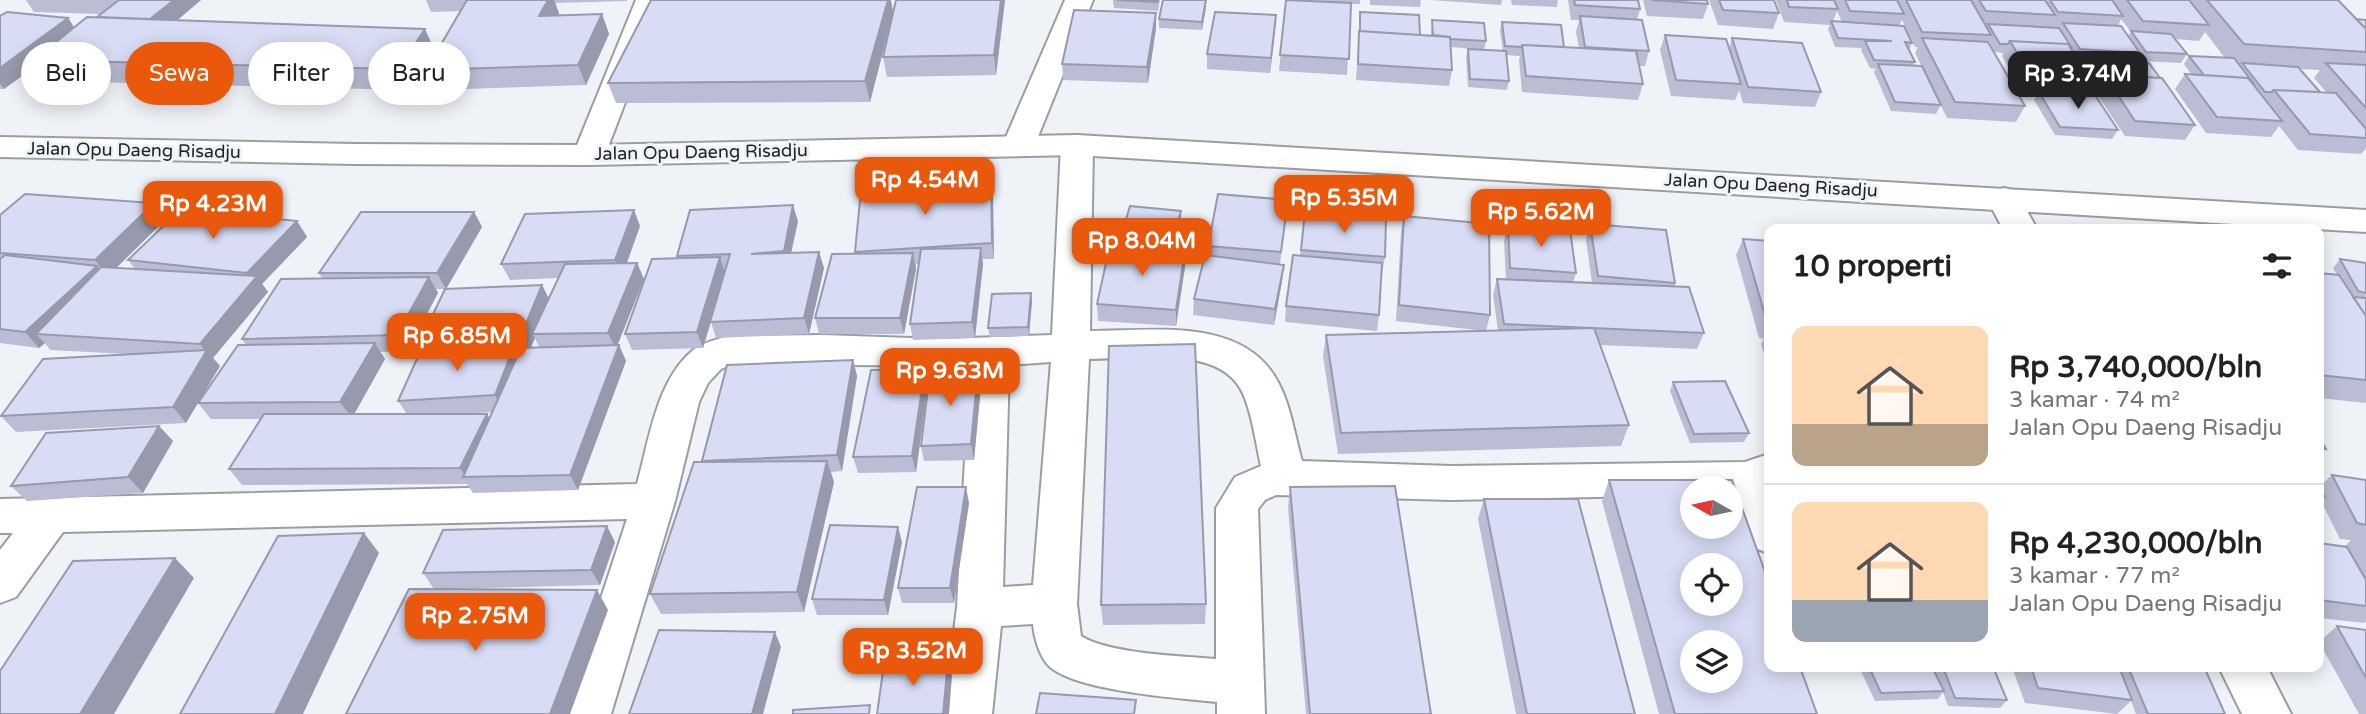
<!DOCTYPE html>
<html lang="id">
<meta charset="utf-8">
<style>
:root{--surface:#fff;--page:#f6f6f6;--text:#222;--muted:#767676;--line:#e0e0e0;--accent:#ea580c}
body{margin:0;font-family:"Varela Round",sans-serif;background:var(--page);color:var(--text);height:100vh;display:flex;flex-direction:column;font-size:26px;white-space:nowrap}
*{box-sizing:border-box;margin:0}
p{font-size:23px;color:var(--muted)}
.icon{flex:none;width:38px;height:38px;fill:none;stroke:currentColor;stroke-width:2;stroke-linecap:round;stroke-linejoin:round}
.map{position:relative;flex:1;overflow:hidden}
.drawer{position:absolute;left:1764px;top:224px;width:560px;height:448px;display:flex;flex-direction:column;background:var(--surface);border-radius:14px;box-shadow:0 4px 18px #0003}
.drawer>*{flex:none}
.banner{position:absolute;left:21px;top:42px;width:665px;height:63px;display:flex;gap:14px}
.needle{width:46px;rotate:279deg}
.fabs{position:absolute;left:1680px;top:476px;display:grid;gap:14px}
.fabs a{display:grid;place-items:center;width:63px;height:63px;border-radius:50%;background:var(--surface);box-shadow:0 4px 18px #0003;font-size:35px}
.price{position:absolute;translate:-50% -60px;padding:0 16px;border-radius:14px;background:var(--accent);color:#fff;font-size:23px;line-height:46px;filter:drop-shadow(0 2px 4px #0008)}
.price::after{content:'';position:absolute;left:50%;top:42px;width:21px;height:16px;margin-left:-10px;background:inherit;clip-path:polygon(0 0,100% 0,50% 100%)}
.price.active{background:#222;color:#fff}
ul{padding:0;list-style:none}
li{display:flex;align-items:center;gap:21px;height:175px;padding:0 28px}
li+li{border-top:2px solid var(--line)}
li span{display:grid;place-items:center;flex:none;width:196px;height:140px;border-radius:14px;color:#555}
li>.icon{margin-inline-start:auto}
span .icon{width:84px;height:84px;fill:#fffc;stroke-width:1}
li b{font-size:30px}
h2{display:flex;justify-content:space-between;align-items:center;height:84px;padding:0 28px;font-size:30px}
.chip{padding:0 24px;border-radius:32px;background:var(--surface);box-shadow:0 4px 18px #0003;font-size:24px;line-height:63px}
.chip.active{background:var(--accent);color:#fff}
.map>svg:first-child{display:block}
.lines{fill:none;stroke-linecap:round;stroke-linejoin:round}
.street-casing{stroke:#9a9ea3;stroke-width:4}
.secondary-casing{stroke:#9a9ea3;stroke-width:4}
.street{fill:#fff;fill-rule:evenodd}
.secondary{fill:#fff;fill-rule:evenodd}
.wall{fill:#babdd3;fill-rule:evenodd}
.shaded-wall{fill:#979aac}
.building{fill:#d8dcf5;stroke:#979aac;stroke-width:2;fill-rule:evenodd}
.labels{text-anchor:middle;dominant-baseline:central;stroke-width:6;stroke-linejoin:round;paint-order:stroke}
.street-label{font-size:18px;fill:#202224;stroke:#eff3f8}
</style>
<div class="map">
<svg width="2366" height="714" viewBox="0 0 2366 714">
<rect width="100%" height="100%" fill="#eff3f8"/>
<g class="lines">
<g class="street-casing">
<path id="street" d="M636 0H664L605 155 601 162 589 165 577 162 573 155Z
M1065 0H1093L1035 144 1030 151 1019 154 1008 151 1003 144Z
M1077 135 1088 138 1093 145 1090 331C1154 331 1245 316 1279 384 1291 407 1295 437 1302 461L1451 466 1745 462 1769 454V553L1754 548 1731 495V488H1692V495L1451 500 1276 495 1265 500 1258 509 1265 714H1217V702C1179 698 1073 691 1048 665 1039 655 1034 637 1033 624L1001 626 992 714H944L957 607 970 366 732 364 721 369 708 383 699 402 675 501 611 714H563L627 519 63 532 16 597 0 603V550L13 533H0V499L637 484C649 441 656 382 692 351 701 343 716 340 727 336L823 335 941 339 1052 335 1061 145 1066 138ZM1089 359C1133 359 1215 345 1240 388 1251 406 1256 444 1261 466L1235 477 1216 508V659C1183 656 1108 654 1081 636L1077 604ZM1051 362 1033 585 1003 587 1009 365Z
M2004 188 2016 191 2037 229H2003L1987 199 1992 191Z
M2219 667H2267L2291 714H2242Z"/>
</g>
<g class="secondary-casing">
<path id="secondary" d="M1077 135 2366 210V232L1077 155 589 165 355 164 0 157V137L355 144 589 145Z"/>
</g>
<use href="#street" class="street"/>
<use href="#secondary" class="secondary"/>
</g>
<path class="wall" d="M26 0H201L177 20 434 49 409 90 49 81 37 65 4 89H0V16L68 18 74 28 97 18 100 14 34 12Z
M426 0H627V1L555 3 559 13 558 16 602 14 609 34 586 85 436 90 426 70 461 11 431 12Z
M651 0H891L893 11 896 0H1005L996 75 887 77 883 57 889 28 870 102 616 103 608 83Z
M1113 0H1160L1158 11 1114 8Z
M1206 0V7L1202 30 1159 28V19Z
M1286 0H1360V4H1351L1347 75 1279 71Z
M1370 0H1421L1420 7 1370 5Z
M1431 0H1502L1501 5Z
M1511 0H1558L1557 7 1512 5Z
M1568 0H1638L1640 9 1637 20 1649 51 1645 66H1639L1643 84 1638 100 1522 92 1519 60 1520 56 1506 55 1509 81 1507 90 1468 87 1466 57 1468 49 1503 51 1500 30 1502 22 1564 47 1579 48 1576 32 1579 20H1571Z
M1643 0H1707L1708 4 1703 19 1647 16Z
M1709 0H1774L1779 13 1773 29 1718 25Z
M1776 0H2338L2356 19 2366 20V148L2361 154 2298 150 2279 126 2271 137 2206 133 2175 89 2185 74H2191L2184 64 2189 56 2225 58 2205 32 2199 41 2175 39 2187 54 2181 63 2140 61 2138 57 2135 61 2077 58 2195 125 2185 140 2125 136 2094 90 2095 88H2093L2089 95 2118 130 2112 139 2055 135 2034 100 2036 97 2025 96 2002 56 2003 53 1995 52 1989 41 1988 42 2025 106 2016 122 1947 118 1915 53 1918 47H1915L1902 20 1899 25 1912 43 1909 50 1915 62 1913 66 1941 105 1936 114 1891 111 1874 72 1876 69 1870 68 1861 50 1862 48 1835 47 1828 29 1830 25 1784 22ZM1837 11 1842 22 1833 21ZM2121 19 2131 32 2128 36 2118 26ZM2300 69 2320 70 2314 78 2327 93 2320 92Z
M1360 12 1420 35H1431L1432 20 1486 41 1484 50 1451 47 1452 70 1449 86 1356 80Z
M1156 28 1148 83 1063 80 1062 64Z
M1275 31 1270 73 1207 69V54Z
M1665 35 1729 48 1732 38 1821 92 1815 107 1743 103 1739 90 1735 100 1671 96 1660 50Z
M991 182 993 198 994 259H982L983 264 975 338 913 340 910 324 919 264H916V269L904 334H819L815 318 855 253V252Z
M154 203 166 219 116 268 135 269 128 260 297 221 307 237 262 284 268 292 213 358 220 366 186 423 16 432 1 416 127 354 50 350 45 343 39 348 0 343V215Z
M1181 211V220L1174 250 1185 267 1176 326 1098 321 1097 304 1118 246Z
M474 212 482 227 446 289 542 285 549 299 558 278 510 280 501 264 640 226 627 263H637L644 279 617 345H619L626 361 578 490 473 493 467 484 242 485 229 469 261 419H211L198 403 246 345 242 339 322 278 319 273ZM436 289H445L420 342 424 350 398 401 407 414H354L385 359 380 352 407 351 438 293ZM535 338 539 347H531ZM493 412 490 418 461 414Z
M1305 212 1385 257 1382 273H1381L1379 315 1377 331 1285 322 1286 306 1300 255Z
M1286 215 1280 264 1282 281 1274 325 1193 315 1194 299 1208 256V246Z
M1404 216 1490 315 1486 331 1396 321 1401 232Z
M798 221 791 253 819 252 824 268 809 334 716 338 711 322 703 348 632 350 625 334 678 258 677 256Z
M1590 224 1675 283 1674 287 1704 333 1697 349 1600 345 1629 425 1621 446 1338 454 1323 356 1326 335 1498 331 1493 295 1497 279H1506L1504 241 1508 225 1576 273 1573 282 1592 283 1586 240Z
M1743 239 1769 241V371L1761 344 1764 339 1759 338 1736 255Z
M2340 259 2366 263V403L2319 398V273L2337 275 2333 268Z
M1031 293 1032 301 1029 336 990 337 988 328Z
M853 360 857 376 842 471 831 472 834 482 804 612 661 614 650 594 702 462Z
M925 369 928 385 916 472 858 473 853 457Z
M978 370 981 386 974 460 924 461 921 446Z
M1673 382 1749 433 1744 442 1690 443 1670 391Z
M159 426 173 441 143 493 27 501 11 486Z
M2319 437 2326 449 2319 456Z
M2332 475 2366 480V621L2364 623 2319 618V543L2346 546V545L2351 540 2340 539 2321 501 2319 503V486V487Z
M1609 480 1817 714H1659L1602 501Z
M1290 487 1431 714H1306L1288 508Z
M1484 499 1635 714H1516L1478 519Z
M969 503 954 603H902L898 588Z
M615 542 600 585 434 589 423 573Z
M902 542 888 615H817L812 599Z
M1206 604 1205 624 1103 625 1101 605Z
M2337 626 2366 630V714H2359L2319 642Z
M1859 667H1932L1936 673 1933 667H1993L2007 700 2000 708 1948 706 1943 692 1938 699 1875 701Z
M2012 667H2175L2225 714H2136L2131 701 2117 714 2025 703Z"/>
<path class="shaded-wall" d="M174 0H201L160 35 150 19Z
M548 0H554L559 13 547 36 539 16Z
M888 0H891L893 13 870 102 865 81Z
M1001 0H1005L996 75 994 55Z
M1206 0V7L1202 30V22Z
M1156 13V28L1148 83 1147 67Z
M602 14 609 34 586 85 578 65Z
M1276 15 1275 31 1270 73 1271 58Z
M68 18 78 33 34 60 37 65 4 89 0 84V68Z
M425 29 434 49 409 90 398 69Z
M991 182 993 198 994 259 992 243Z
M154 203 166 219 108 276 95 260Z
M793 205 798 221 788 267 784 251Z
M634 210 640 226 622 276 615 260Z
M1181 211V220L1171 262 1170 253Z
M474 212 482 227 446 289 437 273Z
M297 221 307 237 262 284 268 292 213 358 220 366 186 423 173 407 206 352 200 344 253 281 247 273Z
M981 248 983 264 975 338 972 322Z
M1185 250V267L1176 326V310Z
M819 252 824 268 809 334 804 318Z
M913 253 916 269 904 334 900 318Z
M720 257 725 273 703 348 697 332Z
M637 263 644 279 616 349 608 333Z
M1284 265 1282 281 1274 325 1275 309Z
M97 266 109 282 36 334 45 343 39 348 25 332Z
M429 277 438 293 407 351 397 335Z
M542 285 550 301 532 334 535 338 528 354 520 338Z
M1031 293 1032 301 1029 336 1028 327Z
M375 343 385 359 352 418 340 402Z
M515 344 523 360 504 411 495 395Z
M619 345 626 361 578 490 570 475Z
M853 360 857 376 842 471 837 455Z
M925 369 928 385 916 472 912 456Z
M978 370 981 386 974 460 971 444Z
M487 414 496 429 466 477 460 468Z
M159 426 173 441 143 493 128 477Z
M827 461 834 482 804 612 797 592Z
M966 487 969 503 954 603 950 588Z
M607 526 615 542 600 585 591 570Z
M898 527 902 542 888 615 884 600Z
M364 533 379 553 303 714H275Z
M175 558 194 578 114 714H80Z
M597 590 608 610 570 714H550Z
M775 632 781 647 763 714H752Z
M948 661 952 676 949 714H943Z"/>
<path class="building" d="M119 0H174L150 19 97 17Z
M467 0H548L539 16 602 14 578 65 426 70Z
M651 0H888L865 81 608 83Z
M896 0H1001L994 55 883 57Z
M1117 0H1158L1157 2Z
M1163 0H1206L1202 22 1159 19Z
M1286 0 1351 3 1349 59 1280 55Z
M1574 0H1638L1640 9 1575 5Z
M1651 0H1707L1708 4Z
M1719 0H1774L1779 13 1723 10Z
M1787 0H1834L1838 9 1789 7Z
M1845 0H1897L1904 14 1850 11Z
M1906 0H1971L1991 35 1922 32Z
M1979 0H2045L2055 15 1986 11Z
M2050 0H2112L2123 16 2058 12Z
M2127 0H2189L2209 25 2143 21Z
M2207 0H2338L2366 29V52L2244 44Z
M1074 10 1156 13 1147 67 1062 64Z
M7 12 68 18 0 68V16Z
M1215 12 1276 15 1271 58 1207 54Z
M1360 12 1419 15 1420 35 1360 31Z
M1580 16 1642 20 1649 51 1585 47Z
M87 17 425 29 398 69 34 60Z
M2356 19 2366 20V29Z
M1432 20 1484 23 1486 41 1450 39V37L1433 35Z
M1831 21 1904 26 1912 43 1905 42 1915 62 1874 60 1865 41H1892L1838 38Z
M1502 22 1561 25 1564 47 1522 45V47L1505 46Z
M2063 23 2121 26 2140 53 2080 49Z
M1988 24 2059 28 2072 48 2068 44 2010 41 2008 44H2000Z
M1359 31 1450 37 1452 70 1358 64Z
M2131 31 2171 34 2187 54 2146 52Z
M1665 35 1726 39 1741 84 1676 80Z
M1732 38 1802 43 1821 92 1748 87Z
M1922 38 1988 42 2025 106 1955 102Z
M2010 41 2068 44 2095 84 2034 81Z
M1522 45 1636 51 1643 84 1526 76Z
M1468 49 1506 51 1509 81 1470 79Z
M2189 56 2234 58 2254 84H2253L2248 78 2204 75Z
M2079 58 2149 63 2160 78 2104 74 2101 79H2093Z
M2242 63 2298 67 2320 92 2274 90 2272 92H2265Z
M2326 63 2366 65V108Z
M1878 64 1922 66 1941 105 1895 102Z
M2104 74 2162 78 2195 125 2135 121Z
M2185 74 2248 78 2282 121 2217 117Z
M2274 90 2336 93 2366 129V138L2310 134Z
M2039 92 2095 95 2118 130 2060 127Z
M991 182 992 243 855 252 861 190Z
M25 194 154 203 95 260 0 253V215Z
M1218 194 1288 200 1281 252 1208 246Z
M793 205 784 251 751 254 819 252 804 318 710 322 730 254 677 256 690 210Z
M1130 206 1181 211 1171 250 1118 246Z
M181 209 297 221 247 273 128 260Z
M634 210 615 260 501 264 525 214Z
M361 212H474L437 273H319Z
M1305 212 1386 219 1385 257 1301 250Z
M1404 216 1489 224 1490 315 1399 305Z
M1590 224 1666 230 1675 283 1598 276Z
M1508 225 1570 230 1576 273 1510 268Z
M1743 239 1769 241V323L1767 322Z
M1110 245 1185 250 1176 310 1097 304Z
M981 248 972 322 910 324 921 249Z
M913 253 900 318H815L832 254Z
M5 255 97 266 25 332 0 329V259Z
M1205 255 1284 265 1275 309 1194 299Z
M1293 255 1382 263 1379 315 1286 306Z
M720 257 697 332 625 334 652 259Z
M2340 259 2366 263V293L2358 291Z
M637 263 608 333 532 334 565 264Z
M101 267 257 276 200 344 36 334Z
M2319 273 2339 275 2366 316V380L2319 375Z
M429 277 397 335 242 339 281 279Z
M1497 279 1689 287 1704 333 1504 324Z
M542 285 520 338 420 342 445 289Z
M1031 293 1028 327 988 328 992 294Z
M2353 297 2366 298V316Z
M1594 328 1629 425 1341 433 1326 335Z
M1765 336H1769V348Z
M375 343 340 402 198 403 238 345Z
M515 344 495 395 398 401 421 350Z
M1195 344 1206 604 1101 605 1109 346Z
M619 345 570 475 463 477 521 348Z
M207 350 173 407 1 416 43 359Z
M853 360 837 455 702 461 727 365Z
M925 369 912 456 853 457 871 370Z
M978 370 971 444 921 446 930 372Z
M1725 381 1749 433 1694 434 1673 382Z
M264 414H487L460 468 229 469Z
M159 426 128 477 11 486 46 433Z
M2319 437 2326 449 2319 448Z
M827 461 797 592 650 594 694 462Z
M2332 475 2366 480V525L2357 523Z
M1609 480H1732L1769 583V667H1800L1817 714H1675ZM1692 488H1731V527H1692ZM1692 565H1731V604H1692ZM1692 642H1731V681H1692Z
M1395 486 1431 714H1310L1290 487Z
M2319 486 2325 497 2319 496Z
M917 487H966L950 588H898Z
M1484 499H1578L1635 714H1527Z
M830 525 898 527 884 600 812 599Z
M607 526 591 570 423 573 443 530Z
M364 533 275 714H180L278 536Z
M2319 543 2347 547 2366 580V606L2319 600Z
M175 558 80 714H0V671L73 561Z
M409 589 597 590 550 714H346Z
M2337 626 2366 630V678Z
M659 630 775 632 752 714H629Z
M948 661 943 714H877L884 664Z
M1869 667H1932L1944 691 1881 693Z
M1943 667H1993L2007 700 1955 698Z
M2031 667H2119L2132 700 2038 688Z
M2128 667H2175L2206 671 2225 714H2148Z
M1040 693 1136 700 1134 714H1036Z
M870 705 869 714H793V710Z"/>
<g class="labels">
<g class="street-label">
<text transform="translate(134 150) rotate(1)">Jalan Opu Daeng Risadju</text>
<text transform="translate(701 152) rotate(-1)">Jalan Opu Daeng Risadju</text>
<text transform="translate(1771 185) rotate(3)">Jalan Opu Daeng Risadju</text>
</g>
</g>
</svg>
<div class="fabs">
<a><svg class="needle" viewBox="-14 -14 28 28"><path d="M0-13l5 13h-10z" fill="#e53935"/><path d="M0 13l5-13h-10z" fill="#767676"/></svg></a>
<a><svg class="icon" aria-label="locate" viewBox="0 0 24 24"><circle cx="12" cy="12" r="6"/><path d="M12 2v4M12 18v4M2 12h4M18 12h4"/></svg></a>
<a><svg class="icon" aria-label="layers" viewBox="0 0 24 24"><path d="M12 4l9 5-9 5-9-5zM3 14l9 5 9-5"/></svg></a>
</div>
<b class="price active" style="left:2078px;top:111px">Rp 3.74M</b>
<b class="price" style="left:925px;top:217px">Rp 4.54M</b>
<b class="price" style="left:1344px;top:235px">Rp 5.35M</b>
<b class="price" style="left:213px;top:241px">Rp 4.23M</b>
<b class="price" style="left:1541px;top:249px">Rp 5.62M</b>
<b class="price" style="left:1142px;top:278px">Rp 8.04M</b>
<b class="price" style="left:457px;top:373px">Rp 6.85M</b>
<b class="price" style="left:950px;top:408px">Rp 9.63M</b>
<b class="price" style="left:475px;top:653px">Rp 2.75M</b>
<b class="price" style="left:913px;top:688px">Rp 3.52M</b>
<div class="banner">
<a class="chip">Beli</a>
<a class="chip active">Sewa</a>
<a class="chip">Filter</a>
<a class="chip">Baru</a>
</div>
<section class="drawer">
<h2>10 properti<svg class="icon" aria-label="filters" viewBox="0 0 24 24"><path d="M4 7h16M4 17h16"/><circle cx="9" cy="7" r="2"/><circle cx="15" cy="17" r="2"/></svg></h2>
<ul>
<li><span style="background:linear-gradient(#ffd9b3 70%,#b9a48a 0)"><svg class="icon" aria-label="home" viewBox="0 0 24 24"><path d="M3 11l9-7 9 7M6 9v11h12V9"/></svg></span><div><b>Rp 3,740,000/bln</b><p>3 kamar · 74 m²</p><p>Jalan Opu Daeng Risadju</p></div></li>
<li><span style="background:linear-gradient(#ffd9b3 70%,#9aa5b1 0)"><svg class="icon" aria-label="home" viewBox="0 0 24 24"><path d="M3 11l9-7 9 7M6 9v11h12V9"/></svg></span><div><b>Rp 4,230,000/bln</b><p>3 kamar · 77 m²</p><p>Jalan Opu Daeng Risadju</p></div></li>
</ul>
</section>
</div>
